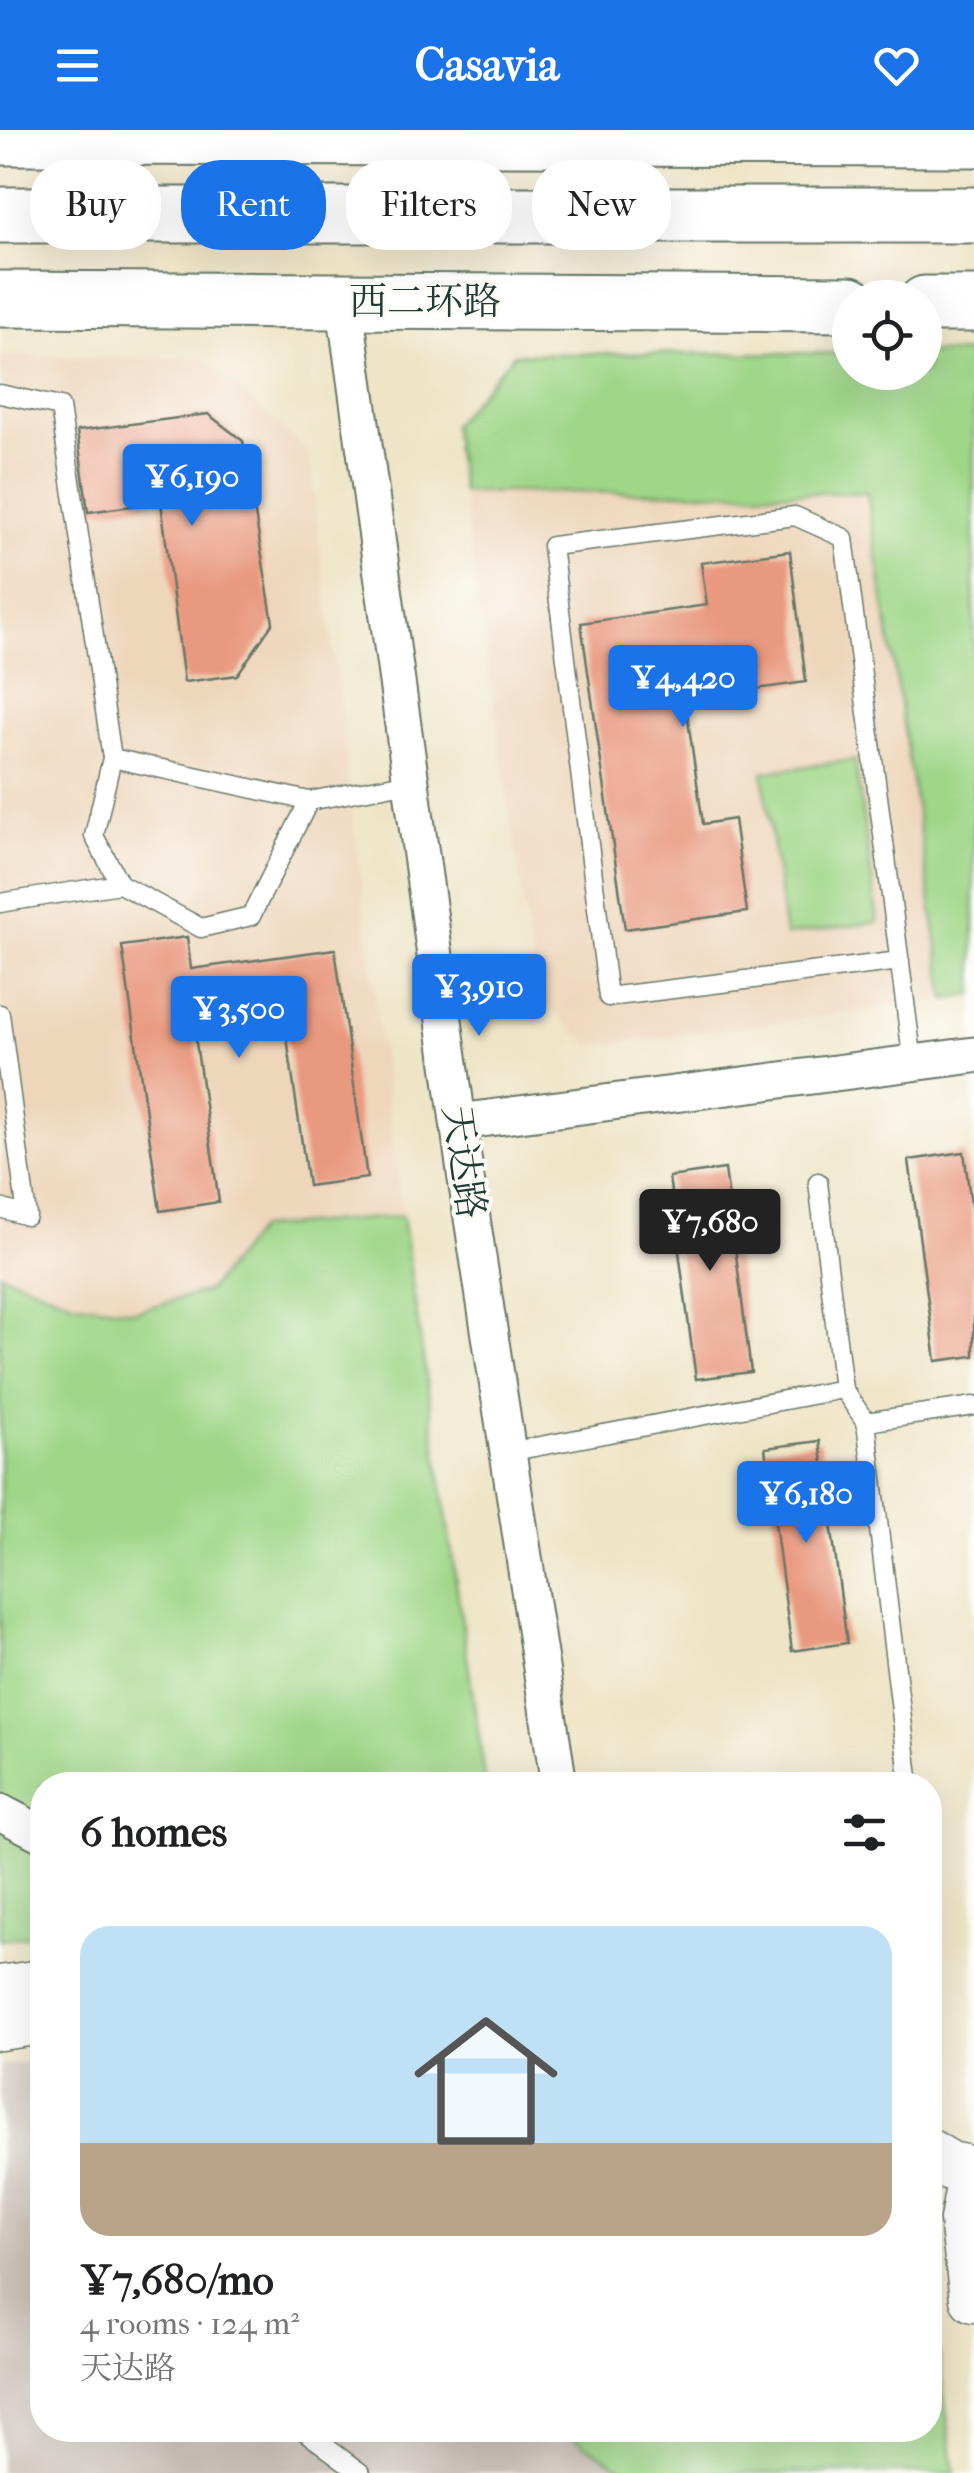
<!DOCTYPE html>
<meta charset="utf-8">
<style>
:root{--surface:#fff;--page:#f6f6f6;--text:#202124;--muted:#757577;--line:#e0e0e0;--accent:#1a73e8}
body{margin:0;font-family:"IM FELL French Canon","Noto Serif SC",serif;background:var(--page);color:var(--text);height:100vh;display:flex;flex-direction:column;font-size:38px;white-space:nowrap}
*{box-sizing:border-box;margin:0}
p{font-size:32px;color:var(--muted)}
.icon{flex:none;width:55px;height:55px;fill:none;stroke:currentColor;stroke-width:2;stroke-linecap:round;stroke-linejoin:round}
.map{position:relative;flex:1;overflow:hidden}
.sheet{position:absolute;left:30px;top:1642px;width:912px;height:670px;display:flex;flex-direction:column;background:var(--surface);border-radius:40px;box-shadow:0 10px 40px #0002}
.sheet>*{flex:none}
.guide{position:absolute;left:30px;top:30px;width:915px;height:90px;display:flex;gap:20px}
.buttons{position:absolute;left:832px;top:150px;display:grid;gap:20px}
.buttons a{display:grid;place-items:center;width:110px;height:110px;border-radius:50%;background:var(--surface);box-shadow:0 10px 40px #0002;font-size:50px}
.price{position:absolute;translate:-50% -85px;padding:0 22px;border-radius:10px;background:var(--accent);color:#fff;font-size:32px;line-height:65px;filter:drop-shadow(0 2px 5px #0008)}
.price::after{content:'';position:absolute;left:50%;top:60px;width:30px;height:22px;margin-left:-15px;background:inherit;clip-path:polygon(0 0,100% 0,50% 100%)}
.price.active{background:#222;color:#fff}
ul{padding:0;list-style:none}
li{display:grid;align-content:center;gap:20px;height:530px;padding:0 50px}
li+li{border-top:2px solid var(--line)}
li span{display:grid;place-items:center;height:310px;border-radius:30px;color:#555}
li>.icon{margin-inline-start:auto}
span .icon{width:180px;height:180px;fill:#fffc;stroke-width:1}
li b{font-size:42px}
h2{display:flex;justify-content:space-between;align-items:center;height:120px;padding:0 50px;font-size:42px}
.pill{padding:0 35px;border-radius:40px;background:var(--surface);box-shadow:0 10px 40px #0002;font-size:35px;line-height:90px}
.pill.active{background:var(--accent);color:#fff}
header{display:flex;justify-content:space-between;align-items:center;height:130px;padding:0 50px;background:var(--accent);color:#fff;font-size:45px;font-weight:800}
.map>svg:first-child{display:block}
.built{fill:#eed6bb}
.industrial{fill:#ccc2b9}
.green{fill:#9fd687;stroke:#5f8a5e;stroke-width:2.5}
.building{fill:#e9997f}
.lines{fill:none;stroke-linecap:round;stroke-linejoin:round}
.lane-casing{stroke:#677767;stroke-width:21}
.street-casing{stroke:#677767;stroke-width:39}
.secondary-casing{stroke:#677767;stroke-width:51}
.highway-casing{stroke:#677767;stroke-width:59}
.lane{stroke:#fff;stroke-width:18}
.street{stroke:#fff;stroke-width:35}
.secondary{stroke:#fff;stroke-width:48}
.highway{stroke:#fff;stroke-width:55}
.labels{text-anchor:middle;dominant-baseline:central;stroke-width:8;stroke-linejoin:round;paint-order:stroke}
.street-label{font-size:38px;fill:#1f3d34;stroke:#fdfcf7}
</style>
<header><svg class="icon" aria-label="menu" viewBox="0 0 24 24"><path d="M4 6h16M4 12h16M4 18h16"/></svg>Casavia<svg class="icon" aria-label="heart" viewBox="0 0 24 24"><path d="M12 20l-8-8c-3-5 5-10 8-4 3-6 11-1 8 4z"/></svg></header>
<div class="map">
<svg width="974" height="2343" viewBox="0 0 974 2343">
<rect width="100%" height="100%" fill="#fdfcf7"/>
<filter id="ink" filterUnits="userSpaceOnUse"><feTurbulence type="fractalNoise" baseFrequency=".01" numOctaves="2"/><feDisplacementMap in="SourceGraphic" scale="20" xChannelSelector="R" yChannelSelector="G"/><feConvolveMatrix kernelMatrix="1 2 1 2 8 2 1 2 1" color-interpolation-filters="sRGB"/></filter>
<filter id="wash" filterUnits="userSpaceOnUse"><feTurbulence type="fractalNoise" baseFrequency=".0048" numOctaves="4" result="noise"/><feDisplacementMap in="SourceGraphic" scale="40" xChannelSelector="R" yChannelSelector="G"/><feGaussianBlur stdDeviation="2.25" result="paint"/><feColorMatrix in="noise" values="0 0 0 0 0 0 0 0 0 0 0 0 0 0 0 0 0 1.4 0 .05"/><feComposite in="paint" operator="in"/></filter>
<g filter="url(#wash)">
<rect width="100%" height="100%" fill="#eee4c6"/>
<path class="built" d="M0 226 203 228 309 322 402 1086 259 1098 208 1161 135 1181 72 1172 0 1143Z
M462 362 867 363 946 869 591 916 538 869Z"/>
<path class="industrial" d="M42 1930V2300H561L631 2343H0V1936Z"/>
<path class="green" d="M850 223V242H925V223H974V865L946 869 867 363 462 362 452 295 514 224Z
M855 630 878 792 785 805 763 642Z
M402 1086 486 1655H42V1804L0 1810V1143L72 1172 135 1181 208 1161 259 1098Z
M930 2163 955 2343H631L561 2300H930Z"/>
<g id="blocks">
<path class="building" d="M208 284 243 311 273 493 237 545 184 552 161 372 88 382 77 301Z
M790 421 806 552 685 569 703 694 734 689 747 782 625 799 581 493 707 475 701 433Z
M187 807 191 839 335 819 367 1048 308 1056 281 865 191 878 219 1072 160 1081 122 816Z
M964 1022 974 1098V1226L936 1231 909 1030Z
M725 1039 751 1242 696 1249 669 1047Z
M820 1311 847 1513 792 1521 765 1318Z"/>
</g>
</g>
<g filter="url(#ink)">
<use href="#blocks" fill-opacity="0" stroke="#677767" stroke-width="2.5"/>
<g class="lines">
<g class="lane-casing">
<path id="lane" d="M0 264 60 277 112 628 309 671 410 652
M112 628 94 706 120 754
M0 773 120 754 201 798 251 786 309 671
M900 831 608 867 552 416 795 386 844 408 913 933
M0 884 27 1086 0 1078
M818 1052 843 1259
M866 1292 910 1655
M508 1322 843 1259 866 1292 974 1276
M303 2300 361 2343"/>
</g>
<g class="street-casing">
<path id="street" d="M344 170 466 1049 559 1655
M458 992 974 925
M0 1682 42 1704"/>
</g>
<g class="secondary-casing">
<path id="secondary" d="M0 1860 42 1854
M0 1896 42 1890
M930 2024 950 2036 974 2041
M973 2040 964 2090 974 2168"/>
</g>
<g class="highway-casing">
<path id="highway" d="M0 7 974 9
M0 85H974
M0 169 850 174
M925 174H974"/>
</g>
<use href="#lane" class="lane"/>
<use href="#street" class="street"/>
<use href="#secondary" class="secondary"/>
<use href="#highway" class="highway"/>
</g>
</g>
<g class="labels">
<g class="street-label">
<text x="425" y="171">西二环路</text>
<text transform="translate(464 1032) rotate(82)">天达路</text>
</g>
</g>
</svg>
<div class="buttons">
<a><svg class="icon" aria-label="locate" viewBox="0 0 24 24"><circle cx="12" cy="12" r="6"/><path d="M12 2v4M12 18v4M2 12h4M18 12h4"/></svg></a>
</div>
<b class="price" style="left:192px;top:399px">¥6,190</b>
<b class="price" style="left:683px;top:600px">¥4,420</b>
<b class="price" style="left:479px;top:909px">¥3,910</b>
<b class="price" style="left:239px;top:931px">¥3,500</b>
<b class="price active" style="left:710px;top:1144px">¥7,680</b>
<b class="price" style="left:806px;top:1416px">¥6,180</b>
<div class="guide">
<a class="pill">Buy</a>
<a class="pill active">Rent</a>
<a class="pill">Filters</a>
<a class="pill">New</a>
</div>
<section class="sheet">
<h2>6 homes<svg class="icon" aria-label="filters" viewBox="0 0 24 24"><path d="M4 7h16M4 17h16"/><circle cx="9" cy="7" r="2"/><circle cx="15" cy="17" r="2"/></svg></h2>
<ul>
<li><span style="background:linear-gradient(#bfe0f5 70%,#b9a48a 0)"><svg class="icon" aria-label="home" viewBox="0 0 24 24"><path d="M3 11l9-7 9 7M6 9v11h12V9"/></svg></span><div><b>¥7,680/mo</b><p>4 rooms · 124 m²</p><p>天达路</p></div></li>
</ul>
</section>
</div>
